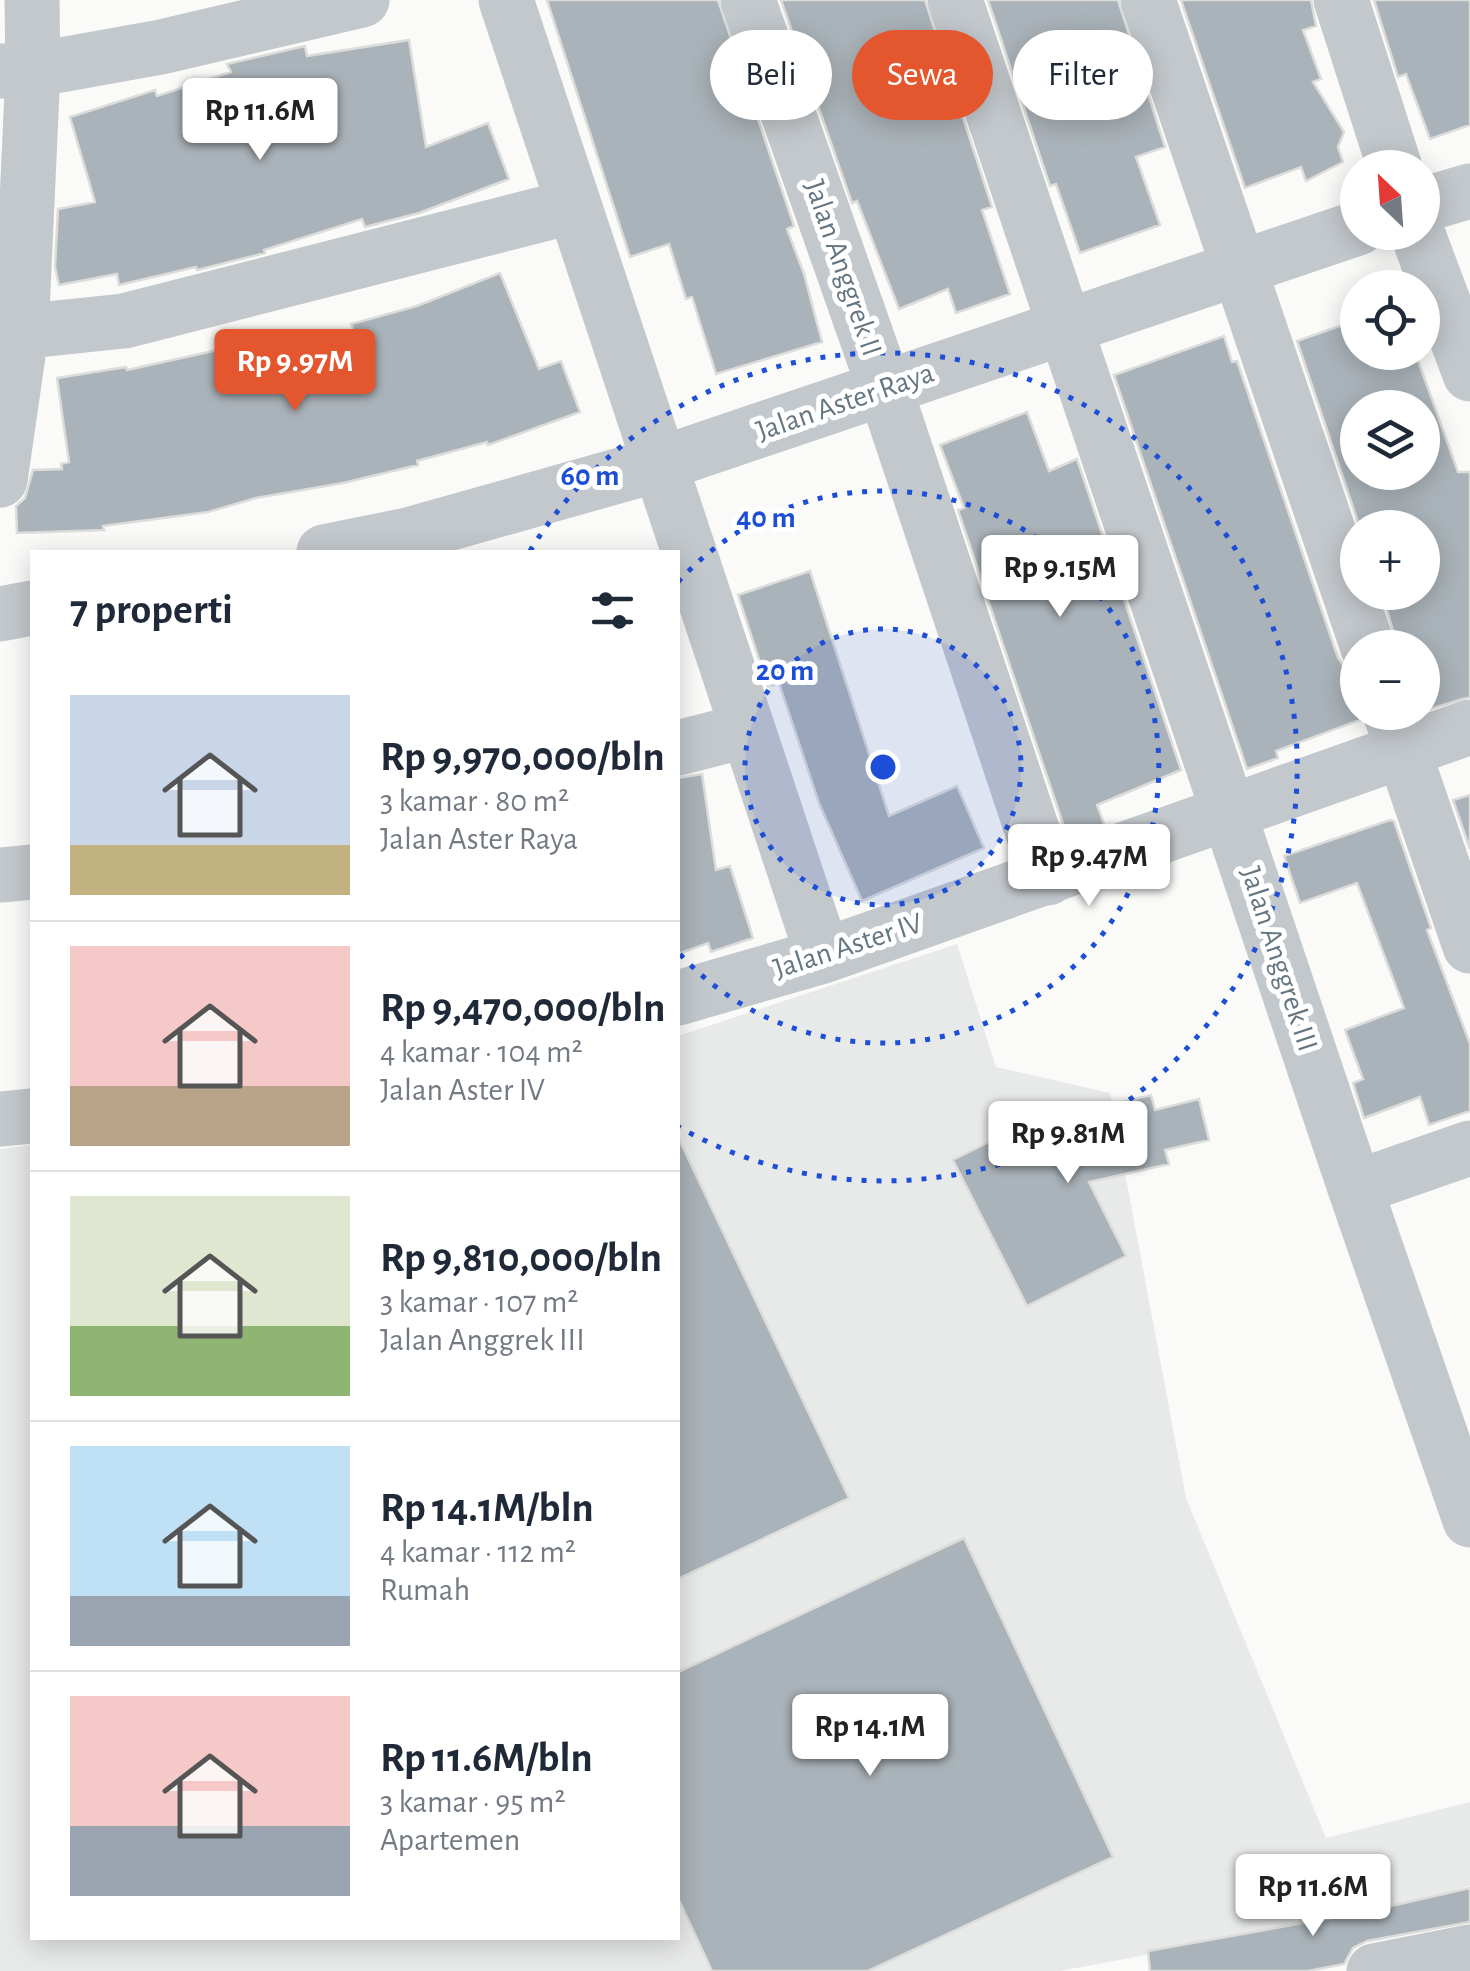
<!DOCTYPE html>
<html lang="id">
<meta charset="utf-8">
<style>
:root{--surface:#fff;--page:#f2f2f3;--text:#1f2937;--muted:#747a83;--line:#e0e1e3;--accent:#e4572e}
body{margin:0;font-family:"Alegreya Sans",sans-serif;background:var(--page);color:var(--text);height:100vh;display:flex;flex-direction:column;font-size:38px;white-space:nowrap}
*{box-sizing:border-box;margin:0}
p{font-size:32px;color:var(--muted)}
.icon{flex:none;width:55px;height:55px;fill:none;stroke:currentColor;stroke-width:2;stroke-linecap:round;stroke-linejoin:round}
.map{position:relative;flex:1;overflow:hidden}
.sheet{position:absolute;left:30px;top:550px;width:650px;height:1390px;display:flex;flex-direction:column;background:var(--surface);border-radius:0px;box-shadow:0 5px 25px #0003}
.sheet>*{flex:none}
.banner{position:absolute;left:710px;top:30px;width:610px;height:90px;display:flex;gap:20px}
.needle{width:65px;rotate:335deg}
.buttons{position:absolute;left:1340px;top:150px;display:grid;gap:20px}
.buttons a{display:grid;place-items:center;width:100px;height:100px;border-radius:50%;background:var(--surface);box-shadow:0 5px 25px #0003;font-size:50px}
.price{position:absolute;translate:-50% -85px;padding:0 22px;border-radius:10px;background:#fff;color:#222;font-size:32px;line-height:65px;filter:drop-shadow(0 2px 5px #0008)}
.price::after{content:'';position:absolute;left:50%;top:60px;width:30px;height:22px;margin-left:-15px;background:inherit;clip-path:polygon(0 0,100% 0,50% 100%)}
.price.active{background:var(--accent);color:#fff}
ul{padding:0;list-style:none}
li{display:flex;align-items:center;gap:30px;height:250px;padding:0 40px}
li+li{border-top:2px solid var(--line)}
li span{display:grid;place-items:center;flex:none;width:280px;height:200px;border-radius:0px;color:#555}
li>.icon{margin-inline-start:auto}
span .icon{width:120px;height:120px;fill:#fffc;stroke-width:1}
li b{font-size:42px}
h2{display:flex;justify-content:space-between;align-items:center;height:120px;padding:0 40px;font-size:42px}
.chip{padding:0 35px;border-radius:45px;background:var(--surface);box-shadow:0 5px 25px #0003;font-size:35px;line-height:90px}
.chip.active{background:var(--accent);color:#fff}
.map>svg:first-child{display:block}
.built{fill:#e8e9e9}
.building{fill:#aab3b9;stroke:#dcdcda;stroke-width:2.5;fill-rule:evenodd}
.lines{fill:none;stroke-linecap:round;stroke-linejoin:round}
.minor{stroke:#c3c8cc;stroke-width:55}
.ring{fill:none;stroke:#1d4ed8;stroke-width:5;stroke-dasharray:5 10}
.labels{text-anchor:middle;dominant-baseline:central;stroke-width:10;stroke-linejoin:round;paint-order:stroke}
.street-label{font-size:30px;fill:#657683;stroke:#fff}
.centre{fill:#1d4ed8;stroke:#fff;stroke-width:5}
.ring-label{font-size:30px;text-anchor:middle;font-weight:bold;fill:#1d4ed8;stroke:#fff;stroke-width:10;stroke-linejoin:round;paint-order:stroke}
</style>
<div class="map">
<svg width="1470" height="1971" viewBox="0 0 1470 1971">
<rect width="100%" height="100%" fill="#fafaf8"/>
<path class="built" d="M957 944 996 1067 1110 1093 1186 1498 1326 1838 1470 1802V1886L1366 1914 1060 1971H0V1149L32 1145V1938H678V1036Z"/>
<path class="building" d="M547 0H718L794 226 787 229 804 274 822 342 716 374 692 297 686 299 669 244 630 257Z
M781 0H925L992 207 982 210 1010 294 956 313 948 289 899 309 857 201 852 203Z
M988 0H1118L1165 147 1136 157 1160 225 1080 253 1056 184 1050 186Z
M1181 0H1311L1316 26 1303 30 1321 79 1313 82 1344 132 1338 147 1343 162 1306 181 1301 167 1245 188Z
M1374 0H1470V125L1430 139 1406 74 1398 77Z
M409 40 426 147 488 123 509 179 419 213 365 227 362 219 264 250 265 253 197 270 196 267 119 285 117 274 59 285 55 267 58 209 95 202 70 117 155 90 157 96 231 72 227 64 305 46 307 56Z
M500 273 539 369 561 361 580 412 488 445 487 442 417 461 418 465 343 483 256 498 208 512 103 526 104 530 17 533 16 506 25 498 33 470 62 469 61 464 69 462 57 378 126 367 127 370 227 348 229 356 353 329 351 324 417 306Z
M1358 317V352H1415L1458 472H1470V697L1423 711 1422 648H1398L1382 592H1422V528H1360L1297 341 1351 322 1350 319ZM1358 408H1422V472H1358Z
M1224 336 1232 362 1237 361 1338 658 1347 671 1358 677 1360 720 1276 751 1278 758 1247 769 1114 375Z
M1027 412 1049 471 1077 459 1181 770 1097 805 1104 824 1067 836 958 510 964 508 940 445Z
M810 571 889 816 957 786 984 848 862 901 819 803 779 683 768 687 738 595Z
M702 774 716 870 730 866 753 938 711 952 708 943 678 954V778Z
M1470 795V849L1453 800Z
M1390 820 1394 821 1431 928 1427 930 1470 1044V1111L1429 1125 1420 1097 1364 1118 1353 1083 1363 1079 1345 1030 1404 1008 1357 883 1300 903 1284 856Z
M1151 1095 1155 1110 1199 1099 1209 1140 1165 1150 1169 1164 1089 1182 1126 1256 1027 1306 953 1160 1015 1129Z
M678 1137 849 1498 678 1579Z
M964 1538 1113 1857 868 1971H712L678 1898V1672Z
M1470 1888V1922L1367 1941 1353 1948 1344 1964 1308 1971H1150L1148 1951 1365 1912Z"/>
<g class="lines">
<path class="minor" d="M506 0 823 956
M748 0 885 389 1048 878
M955 0 1355 1188 1470 1520
M1148 0 1368 648
M1341 0 1395 168
M0 71 33 70 161 47 362 0
M1422 205 1470 191
M1417 232 1470 374
M0 334 124 321 574 206
M0 480 21 334 33 70 32 0
M324 552 408 535 660 464 1358 228
M0 614 32 608
M1390 712 1470 946
M678 748 748 730
M0 875 32 872
M678 998 823 956 1470 727
M0 1119 32 1116
M1355 1188 1470 1148
M1374 1971 1470 1952"/>
</g>
<circle cx="883" cy="767" r="138" fill="#1d4ed8" fill-opacity=".12"/>
<g class="ring">
<circle cx="883" cy="767" r="138"/>
<path d="M678 582A276 276 0 1 1 678 952"/>
<path d="M530 551A414 414 0 1 1 679 1127"/>
</g>
<g class="labels">
<g class="street-label">
<text transform="translate(843 268) rotate(71)">Jalan Anggrek II</text>
<text transform="translate(845 402) rotate(-19)">Jalan Aster Raya</text>
<text transform="translate(848 946) rotate(-18)">Jalan Aster IV</text>
<text transform="translate(1279 959) rotate(72)">Jalan Anggrek III</text>
</g>
</g>
<circle cx="883" cy="767" r="15" class="centre"/>
<g class="ring-label">
<text x="590" y="485">60 m</text>
<text x="766" y="527">40 m</text>
<text x="785" y="680">20 m</text>
</g>
</svg>
<div class="buttons">
<a><svg class="needle" viewBox="-14 -14 28 28"><path d="M0-13l5 13h-10z" fill="#e53935"/><path d="M0 13l5-13h-10z" fill="#747a83"/></svg></a>
<a><svg class="icon" aria-label="locate" viewBox="0 0 24 24"><circle cx="12" cy="12" r="6"/><path d="M12 2v4M12 18v4M2 12h4M18 12h4"/></svg></a>
<a><svg class="icon" aria-label="layers" viewBox="0 0 24 24"><path d="M12 4l9 5-9 5-9-5zM3 14l9 5 9-5"/></svg></a>
<a>+</a>
<a>−</a>
</div>
<b class="price" style="left:260px;top:163px">Rp 11.6M</b>
<b class="price active" style="left:295px;top:414px">Rp 9.97M</b>
<b class="price" style="left:1060px;top:620px">Rp 9.15M</b>
<b class="price" style="left:1089px;top:909px">Rp 9.47M</b>
<b class="price" style="left:1068px;top:1186px">Rp 9.81M</b>
<b class="price" style="left:870px;top:1779px">Rp 14.1M</b>
<b class="price" style="left:1313px;top:1939px">Rp 11.6M</b>
<div class="banner">
<a class="chip">Beli</a>
<a class="chip active">Sewa</a>
<a class="chip">Filter</a>
</div>
<section class="sheet">
<h2>7 properti<svg class="icon" aria-label="filters" viewBox="0 0 24 24"><path d="M4 7h16M4 17h16"/><circle cx="9" cy="7" r="2"/><circle cx="15" cy="17" r="2"/></svg></h2>
<ul>
<li><span style="background:linear-gradient(#c9d6e8 75%,#c2b280 0)"><svg class="icon" aria-label="home" viewBox="0 0 24 24"><path d="M3 11l9-7 9 7M6 9v11h12V9"/></svg></span><div><b>Rp 9,970,000/bln</b><p>3 kamar · 80 m²</p><p>Jalan Aster Raya</p></div></li>
<li><span style="background:linear-gradient(#f6c9c9 70%,#b9a48a 0)"><svg class="icon" aria-label="home" viewBox="0 0 24 24"><path d="M3 11l9-7 9 7M6 9v11h12V9"/></svg></span><div><b>Rp 9,470,000/bln</b><p>4 kamar · 104 m²</p><p>Jalan Aster IV</p></div></li>
<li><span style="background:linear-gradient(#dfe7d0 65%,#8fb573 0)"><svg class="icon" aria-label="home" viewBox="0 0 24 24"><path d="M3 11l9-7 9 7M6 9v11h12V9"/></svg></span><div><b>Rp 9,810,000/bln</b><p>3 kamar · 107 m²</p><p>Jalan Anggrek III</p></div></li>
<li><span style="background:linear-gradient(#bfe0f5 75%,#9aa5b1 0)"><svg class="icon" aria-label="home" viewBox="0 0 24 24"><path d="M3 11l9-7 9 7M6 9v11h12V9"/></svg></span><div><b>Rp 14.1M/bln</b><p>4 kamar · 112 m²</p><p>Rumah</p></div></li>
<li><span style="background:linear-gradient(#f6c9c9 65%,#9aa5b1 0)"><svg class="icon" aria-label="home" viewBox="0 0 24 24"><path d="M3 11l9-7 9 7M6 9v11h12V9"/></svg></span><div><b>Rp 11.6M/bln</b><p>3 kamar · 95 m²</p><p>Apartemen</p></div></li>
</ul>
</section>
</div>
